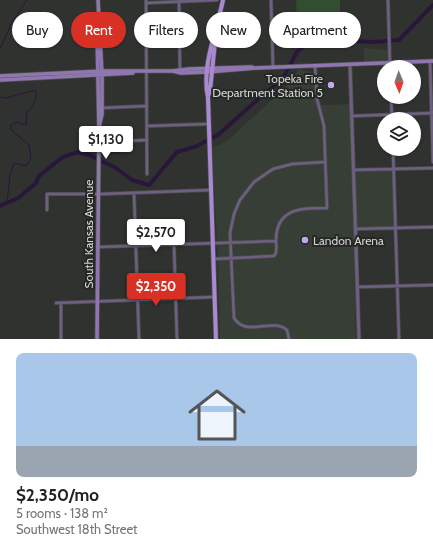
<!DOCTYPE html>
<meta charset="utf-8">
<style>
:root{--surface:#fff;--page:#f2f2f2;--text:#222;--muted:#767676;--line:#e0e0e0;--accent:#d93025}
body{margin:0;font-family:Cabin,sans-serif;background:var(--page);color:var(--text);height:100vh;display:flex;flex-direction:column;font-size:15px;white-space:nowrap}
*{box-sizing:border-box;margin:0}
p{font-size:13px;color:var(--muted)}
.icon{flex:none;width:22px;height:22px;fill:none;stroke:currentColor;stroke-width:2;stroke-linecap:round;stroke-linejoin:round}
.map{position:relative;height:339px;overflow:hidden}
.panel{display:flex;flex-direction:column;background:var(--surface);flex:1}
.panel>*{flex:none}
.banner{position:absolute;left:12px;top:12px;width:409px;height:36px;display:flex;gap:8px}
.needle{width:26px;rotate:178deg}
.buttons{position:absolute;left:377px;top:60px;display:grid;gap:8px}
.buttons a{display:grid;place-items:center;width:44px;height:44px;border-radius:50%;background:var(--surface);box-shadow:0 1px 3px #0004;font-size:20px}
.price{position:absolute;translate:-50% -34px;padding:0 9px;border-radius:4px;background:#fff;color:#222;font-size:13px;line-height:26px;filter:drop-shadow(0 1px 2px #0008)}
.price::after{content:'';position:absolute;left:50%;top:24px;width:12px;height:9px;margin-left:-6px;background:inherit;clip-path:polygon(0 0,100% 0,50% 100%)}
.price.active{background:var(--accent);color:#fff}
ul{padding:0;list-style:none}
li{display:grid;align-content:center;gap:8px;height:212px;padding:0 16px}
li+li{border-top:1px solid var(--line)}
li span{display:grid;place-items:center;height:124px;border-radius:8px;color:#555}
li>.icon{margin-inline-start:auto}
span .icon{width:72px;height:72px;fill:#fffc;stroke-width:1}
li b{font-size:17px}
.pill{padding:0 14px;border-radius:18px;background:var(--surface);box-shadow:0 1px 3px #0004;font-size:14px;line-height:36px}
.pill.active{background:var(--accent);color:#fff}
.map>svg:first-child{display:block}
.built{fill:#363e35}
.green{fill:#324d30}
.lines{fill:none;stroke-linecap:round;stroke-linejoin:round}
.stream{stroke:#28173b;stroke-width:1}
.river{stroke:#28173b;stroke-width:4}
.minor-casing{stroke:#4c4f4c;stroke-width:4}
.tertiary-casing{stroke:#4c4f4c;stroke-width:4.5}
.secondary-casing{stroke:#4c4f4c;stroke-width:5}
.primary-casing{stroke:#4c4f4c;stroke-width:5.5}
.minor{stroke:#6d5e82;stroke-width:2.5}
.tertiary{stroke:#6d5e82;stroke-width:3}
.secondary{stroke:#8f76af;stroke-width:3.5}
.primary{stroke:#a989d1;stroke-width:4}
.poi-dot{fill:#c6a6f0;stroke:#252825;stroke-width:1.5}
.labels{text-anchor:middle;dominant-baseline:central;stroke-width:4;stroke-linejoin:round;paint-order:stroke}
.poi-label{font-size:12px;fill:#d2d5d2;stroke:#252825;text-anchor:end}
.street-label{font-size:12px;fill:#d2d5d2;stroke:#252825}
</style>
<div class="map">
<svg width="433" height="339" viewBox="0 0 433 339">
<rect width="100%" height="100%" fill="#2f322f"/>
<path class="built" d="M364 48 388 50V59L385 61H364Z
M298 69 314 72 315 91 318 105 350 104 356 339H220L218 263 212 148 227 141 290 83Z
M392 170 394 227 357 228 355 172Z"/>
<path class="green" d="M296 0H340V25L297 26Z"/>
<g class="lines">
<path class="stream" d="M0 49 12 22 27 0
M0 97 6 98 36 90C37 99 34 106 27 112L26 125 16 122 11 125V130L29 145 31 159 26 166 14 163 10 174 7 203"/>
<path class="river" d="M0 206 18 198 35 184 40 175 63 157 78 152 89 155 116 168 132 180 149 185 177 152 197 146 219 134 264 94 282 80 297 52 306 44 316 39 374 42 399 40 433 5"/>
<g class="minor-casing">
<path id="minor" d="M146 0 147 174
M179 0 180 71
M271 0 273 67
M388 0 390 67
M146 3 217 0
M430 61 433 162
M391 97 392 119
M100 108 147 106
M352 116 433 113
M147 126 208 124
M99 142 147 140
M393 149 399 339
M353 170 433 168
M134 193 139 339
M47 210V194H102L211 190
M355 229 433 227
M174 245 177 339
M98 247 276 241
M213 259 274 256C278 252 276 246 276 241 276 208 301 208 327 208L324 126 317 99 315 66
M357 287 433 285
M56 303 214 297
M61 339V303
M289 339 287 330C272 317 247 338 234 318L230 233 234 214 240 200 254 182 273 169 292 164 325 162"/>
</g>
<g class="tertiary-casing">
<path id="tertiary" d="M350 64 359 339"/>
</g>
<g class="secondary-casing">
<path id="secondary" d="M98 0 102 75V114L99 127
M173 71 181 73 207 72 255 68 433 61
M0 76 104 71H173L189 69 252 67
M0 80 133 73
M97 339 99 129 97 30 99 25"/>
</g>
<g class="primary-casing">
<path id="primary" d="M208 96 210 91 216 32
M216 339 208 97C201 68 217 29 223 0"/>
</g>
<use href="#minor" class="minor"/>
<use href="#tertiary" class="tertiary"/>
<use href="#secondary" class="secondary"/>
<use href="#primary" class="primary"/>
</g>
<g class="poi-dot">
<circle cx="331" cy="85" r="4"/>
<circle cx="305" cy="240" r="4"/>
</g>
<g class="labels">
<g class="poi-label">
<text x="323" y="78">Topeka Fire<tspan x="323" dy="14">Department Station 5</tspan></text>
<text x="313" y="240" text-anchor="start">Landon Arena</text>
</g>
<g class="street-label">
<text transform="translate(88 234) rotate(-90)">South Kansas Avenue</text>
</g>
</g>
</svg>
<div class="buttons">
<a><svg class="needle" viewBox="-14 -14 28 28"><path d="M0-13l5 13h-10z" fill="#e53935"/><path d="M0 13l5-13h-10z" fill="#767676"/></svg></a>
<a><svg class="icon" aria-label="layers" viewBox="0 0 24 24"><path d="M12 4l9 5-9 5-9-5zM3 14l9 5 9-5"/></svg></a>
</div>
<b class="price" style="left:106px;top:160px">$1,130</b>
<b class="price" style="left:156px;top:253px">$2,570</b>
<b class="price active" style="left:156px;top:307px">$2,350</b>
<div class="banner">
<a class="pill">Buy</a>
<a class="pill active">Rent</a>
<a class="pill">Filters</a>
<a class="pill">New</a>
<a class="pill">Apartment</a>
</div>
</div>
<section class="panel">
<ul>
<li><span style="background:linear-gradient(#a9c7e8 75%,#9aa5b1 0)"><svg class="icon" aria-label="home" viewBox="0 0 24 24"><path d="M3 11l9-7 9 7M6 9v11h12V9"/></svg></span><div><b>$2,350/mo</b><p>5 rooms · 138 m²</p><p>Southwest 18th Street</p></div></li>
</ul>
</section>
